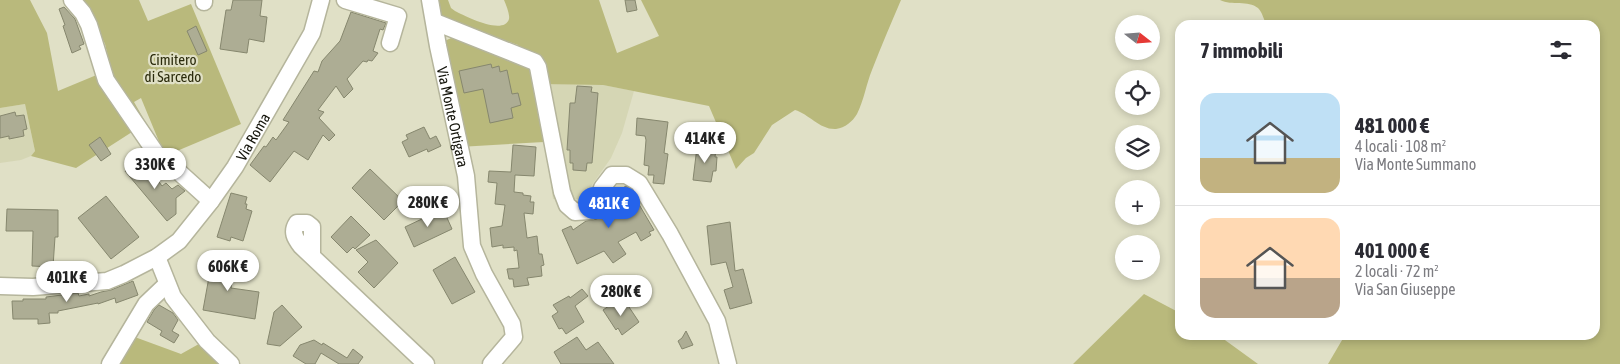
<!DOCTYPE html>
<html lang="it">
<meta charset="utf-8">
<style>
:root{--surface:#fff;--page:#f7f7f7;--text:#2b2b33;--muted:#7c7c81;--line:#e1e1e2;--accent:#2563eb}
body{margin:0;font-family:"Asap Condensed",sans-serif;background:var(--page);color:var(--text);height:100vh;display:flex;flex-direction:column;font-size:19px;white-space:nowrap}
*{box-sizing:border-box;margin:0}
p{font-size:16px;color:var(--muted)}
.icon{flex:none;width:28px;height:28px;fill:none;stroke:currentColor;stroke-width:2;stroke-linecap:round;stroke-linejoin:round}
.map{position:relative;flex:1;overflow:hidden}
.drawer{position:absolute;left:1175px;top:20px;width:425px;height:320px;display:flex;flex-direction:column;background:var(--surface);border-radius:15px;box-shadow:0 2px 8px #0003}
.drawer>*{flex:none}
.needle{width:32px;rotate:107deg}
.tools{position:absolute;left:1115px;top:15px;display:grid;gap:10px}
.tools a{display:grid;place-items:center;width:45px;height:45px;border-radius:50%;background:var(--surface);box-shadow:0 2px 8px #0003;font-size:25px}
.price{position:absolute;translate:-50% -42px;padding:0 11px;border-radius:18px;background:#fff;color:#222;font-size:16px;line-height:32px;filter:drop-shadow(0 1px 2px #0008)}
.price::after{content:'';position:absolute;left:50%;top:30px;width:15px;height:11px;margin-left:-8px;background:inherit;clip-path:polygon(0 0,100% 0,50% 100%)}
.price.current{background:var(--accent);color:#fff}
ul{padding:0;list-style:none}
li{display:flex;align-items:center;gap:15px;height:125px;padding:0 25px}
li+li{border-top:1px solid var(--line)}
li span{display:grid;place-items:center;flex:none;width:140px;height:100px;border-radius:15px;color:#555}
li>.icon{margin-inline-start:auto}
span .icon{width:60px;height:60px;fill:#fffc;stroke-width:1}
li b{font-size:21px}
h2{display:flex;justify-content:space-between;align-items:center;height:60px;padding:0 25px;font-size:21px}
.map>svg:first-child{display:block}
.built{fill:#d5d6b4}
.green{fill:#b9b97c}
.building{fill:#adad94;stroke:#86876e}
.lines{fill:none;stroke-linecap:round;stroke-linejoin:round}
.minor-casing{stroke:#b5b59c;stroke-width:19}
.minor{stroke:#fff;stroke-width:16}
.labels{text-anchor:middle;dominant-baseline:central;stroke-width:4.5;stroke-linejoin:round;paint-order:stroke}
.park-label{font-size:15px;fill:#2b2b0c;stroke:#e0e0c6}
.street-label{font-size:15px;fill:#13130a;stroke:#e0e0c6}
</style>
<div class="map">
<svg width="1620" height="364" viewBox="0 0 1620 364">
<rect width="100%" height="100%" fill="#e0e0c6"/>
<path class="built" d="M536 84 603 85 634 91 622 133 611 158 582 199H553Z
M25 104 35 151 31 156 21 160 0 163V108Z"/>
<path class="green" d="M0 0H30L47 33 58 91 111 69 105 44 83 0H139L148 21 191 4 241 124 165 156 141 98 134 102 146 123 76 168 31 156 35 151 25 104 0 108Z
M434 0H448L451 8 455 11C465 16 504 36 509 19 510 14 506 5 504 0H599L617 53 659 36 641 0H901C891 23 881 47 872 70 866 85 864 100 857 114 853 121 845 128 836 129 820 130 809 114 795 110L772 125 754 153 746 158 736 169 709 106 603 85 536 84 544 142 459 147 438 44 460 34 515 57 518 45 441 18Z
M1220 0H1620V364H1328L1345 335H1595V25H1267C1263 19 1263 13 1258 8 1248 0 1232 6 1220 0Z
M1144 294 1180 313V335H1218L1258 364H1073Z
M132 336 181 354 206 340 229 364H117Z"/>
<path class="building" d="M233 0H262L260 16 267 17 264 42 249 39 247 53 220 49 226 10H231Z
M625 0H635L637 10 627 12Z
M64 7 75 19 84 44 79 46 81 49 72 53 63 26 65 25 59 9Z
M351 12 386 23 383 30 380 29 373 51 378 53 372 61 368 60 367 62 363 61 347 79 353 89 344 98 336 86 318 110 324 112 319 118 335 135 329 141 323 135 308 160 294 151 270 182 250 165 264 146 266 147 273 137 276 140 289 122 283 120 314 71 318 72 322 61 340 41Z
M196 26 207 51 198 55 187 31Z
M491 64 492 68 499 66 500 72 507 70 512 94 518 93 521 105 511 108 513 118 490 123 483 89 464 93 459 71Z
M577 86 592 87 591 92 598 93 592 163H587L586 171 573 170V163H570V150H567L570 103H575Z
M15 112 16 116 24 115 27 129 23 130 24 136 9 139V136L0 138V116Z
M637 118 668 122 664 153 668 154 664 184 653 183 654 175H648L649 166 644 165 646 140 645 136 636 135Z
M424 127 430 139 436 136 441 146 428 152 427 149 409 157 402 142 408 139 406 135Z
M100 137 111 154 101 161 89 145Z
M513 145 536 147 534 176 515 175 514 192 523 193V195L531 196 530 202H534L533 214 524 213 527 238 537 236 539 254H542L544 265 541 266 542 276 527 278 529 285 514 287 513 279H509L507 269 519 268 517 250 514 251V247L503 248V245L492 247 490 228 502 226 505 205 495 204 497 183 488 182 489 171 511 172Z
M697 147 716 149 715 157H717L716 171H713L711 182 693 180Z
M142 159 162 186 166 183 172 189 178 185 185 191 176 198V214L167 221 125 171Z
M370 169 403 201 384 220 352 188Z
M626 186 630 189 654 230 649 232 651 235 641 241 636 232 618 242 626 254 613 263 604 251 577 264 562 230 571 226 573 230 586 221 597 219 605 212 608 204 615 198 613 194Z
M231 193 247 197 245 204H247L246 209 252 211 243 241 231 237 230 241 217 237Z
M106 196 139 237 111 259 78 218Z
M7 209 58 210V237H55L53 267 32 266 33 231H6Z
M443 209 452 229 414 247 405 227Z
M351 216 370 235 355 249 353 247 347 253 331 237Z
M730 222 735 271 743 269 752 303 730 309 724 290 733 287 726 262 711 265 707 226Z
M376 240 398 263 374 288 358 272 368 262 356 250Z
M213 255 236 259 231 288 259 292 255 319 203 310Z
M455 257 475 292 452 304 433 270Z
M133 281 138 295 116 303 115 298 98 304V303L58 311V313H49L50 323 38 324V319H13L12 301H23V299H46V297L78 293 79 296 89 294V296L101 292 111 290Z
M582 289 588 296 575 306 584 322 566 334 562 328 559 329 552 316 558 312 553 305 569 296 570 298Z
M619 299 624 306 627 304 639 322 622 335 618 328 616 330 603 310Z
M159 305 173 313 178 320 172 331 179 335 174 343 160 335 162 331 147 322 154 310Z
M282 305 302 327 280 346 267 344 274 312Z
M686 331 693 345 682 349 678 341 682 338Z
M577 337 586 350 598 342 614 364H561L554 352Z
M314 340 322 345 323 343 347 358 353 349 363 357 358 364H339L321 353 315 364H306L293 356 300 345Z"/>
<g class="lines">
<g class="minor-casing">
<g id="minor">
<path d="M72 0 83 13 89 25 106 80 160 159 169 167 180 173 211 201"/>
<path d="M204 0V2"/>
<path d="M345 0 398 16 390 43"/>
<path id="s1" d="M430 0 438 46 466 176 472 246 484 274 512 324 514 337 491 364"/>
<path d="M435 22 535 62 538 67 562 192 567 205 575 212 590 211 598 204 602 188 612 175H626L639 183 670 234 717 321 728 364"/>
<path d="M312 255V227L307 223H297C291 232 295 238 301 246L426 364"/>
<path d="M157 257 173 297 207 341 231 364"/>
<path id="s2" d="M0 286 33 287 107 281 124 274 157 257 179 241 211 201 235 167 312 33 321 0"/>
<path d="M110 364 146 304 167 284"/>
</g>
</g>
<use href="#minor" class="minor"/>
</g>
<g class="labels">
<g class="park-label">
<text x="173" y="59">Cimitero<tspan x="173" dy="17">di Sarcedo</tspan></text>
</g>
<g class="street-label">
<text stroke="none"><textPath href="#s1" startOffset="119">Via Monte Ortigara</textPath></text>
<text stroke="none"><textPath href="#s2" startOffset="318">Via Roma</textPath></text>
</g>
</g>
</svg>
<div class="tools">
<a><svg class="needle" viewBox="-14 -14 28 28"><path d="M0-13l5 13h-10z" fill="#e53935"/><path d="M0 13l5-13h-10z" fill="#7c7c81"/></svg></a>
<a><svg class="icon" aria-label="locate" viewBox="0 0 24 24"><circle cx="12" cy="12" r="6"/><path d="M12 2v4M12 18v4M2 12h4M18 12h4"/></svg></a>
<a><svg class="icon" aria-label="layers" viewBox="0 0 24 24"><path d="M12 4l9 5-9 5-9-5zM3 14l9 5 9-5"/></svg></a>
<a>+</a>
<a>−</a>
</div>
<b class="price" style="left:705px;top:164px">414K €</b>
<b class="price" style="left:155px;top:190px">330K €</b>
<b class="price" style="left:428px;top:228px">280K €</b>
<b class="price current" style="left:609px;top:229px">481K €</b>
<b class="price" style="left:228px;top:292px">606K €</b>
<b class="price" style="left:67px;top:303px">401K €</b>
<b class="price" style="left:621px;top:317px">280K €</b>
<section class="drawer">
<h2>7 immobili<svg class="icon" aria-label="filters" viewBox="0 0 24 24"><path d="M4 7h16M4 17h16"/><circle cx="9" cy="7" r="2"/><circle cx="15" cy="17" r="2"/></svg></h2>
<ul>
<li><span style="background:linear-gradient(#bfe0f5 65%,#c2b280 0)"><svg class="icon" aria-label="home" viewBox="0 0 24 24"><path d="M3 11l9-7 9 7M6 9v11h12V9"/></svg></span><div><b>481 000 €</b><p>4 locali · 108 m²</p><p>Via Monte Summano</p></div></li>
<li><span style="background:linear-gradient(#ffd9b3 60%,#b9a48a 0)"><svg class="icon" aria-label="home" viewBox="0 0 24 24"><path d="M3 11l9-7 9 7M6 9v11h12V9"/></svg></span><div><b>401 000 €</b><p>2 locali · 72 m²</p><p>Via San Giuseppe</p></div></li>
</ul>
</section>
</div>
